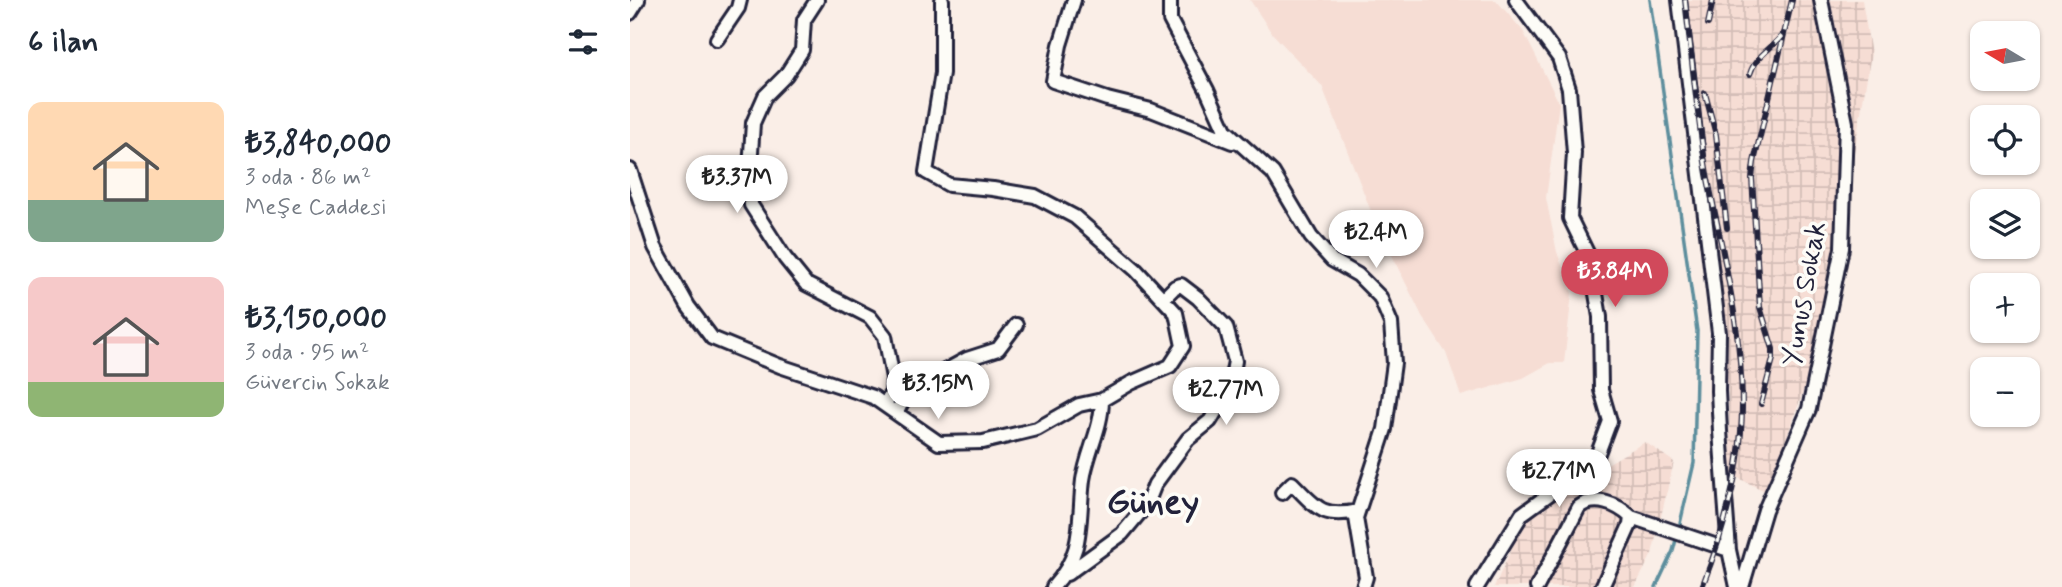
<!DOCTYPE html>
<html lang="tr">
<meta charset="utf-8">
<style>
:root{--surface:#fff;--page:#f2f2f3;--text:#1f2937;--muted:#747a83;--accent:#d1495b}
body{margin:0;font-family:Mynerve,sans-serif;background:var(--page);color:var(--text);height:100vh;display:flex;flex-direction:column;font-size:26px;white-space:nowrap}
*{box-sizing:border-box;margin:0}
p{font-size:23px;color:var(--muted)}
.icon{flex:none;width:38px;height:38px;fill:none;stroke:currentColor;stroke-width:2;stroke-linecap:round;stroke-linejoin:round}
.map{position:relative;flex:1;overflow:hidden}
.sheet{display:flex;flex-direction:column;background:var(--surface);width:630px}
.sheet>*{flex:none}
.needle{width:46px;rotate:280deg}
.fabs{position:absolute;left:1340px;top:21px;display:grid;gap:14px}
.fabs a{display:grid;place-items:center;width:70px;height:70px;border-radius:14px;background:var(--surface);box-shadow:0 2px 5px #0004;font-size:35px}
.price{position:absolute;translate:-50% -60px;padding:0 16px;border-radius:24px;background:#fff;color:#222;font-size:23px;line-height:46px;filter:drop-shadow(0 2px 4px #0008)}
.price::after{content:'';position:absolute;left:50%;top:42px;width:21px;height:16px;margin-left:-10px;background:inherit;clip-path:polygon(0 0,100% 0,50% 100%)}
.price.current{background:var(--accent);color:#fff}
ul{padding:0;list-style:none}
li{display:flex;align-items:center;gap:21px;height:175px;padding:0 28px}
li span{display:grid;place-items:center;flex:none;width:196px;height:140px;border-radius:14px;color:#555}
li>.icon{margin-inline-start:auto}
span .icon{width:84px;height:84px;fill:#fffc;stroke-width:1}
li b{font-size:30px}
h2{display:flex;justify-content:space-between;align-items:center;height:84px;padding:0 28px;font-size:30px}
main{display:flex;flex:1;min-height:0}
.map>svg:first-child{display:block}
.built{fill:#f6ddd4}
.industrial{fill:url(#industrial-grid)}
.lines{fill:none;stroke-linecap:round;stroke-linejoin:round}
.stream{stroke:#5d8e9d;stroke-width:3.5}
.minor-casing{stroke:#22223b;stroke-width:18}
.minor{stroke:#fdfcf7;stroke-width:12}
.rail-casing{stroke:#22223b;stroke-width:6}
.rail{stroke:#fdfcf7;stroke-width:3.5;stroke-dasharray:10;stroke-linecap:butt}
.labels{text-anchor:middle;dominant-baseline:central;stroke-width:7;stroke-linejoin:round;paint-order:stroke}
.street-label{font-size:28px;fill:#22223b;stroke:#fdfcf7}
.district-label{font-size:35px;font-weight:bold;fill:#22223b;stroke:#fdfcf7}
</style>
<main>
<section class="sheet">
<h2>6 ilan<svg class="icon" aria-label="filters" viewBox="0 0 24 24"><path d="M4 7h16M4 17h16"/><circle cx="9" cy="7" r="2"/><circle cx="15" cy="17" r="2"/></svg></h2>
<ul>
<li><span style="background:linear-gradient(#ffd9b3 70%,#7fa58c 0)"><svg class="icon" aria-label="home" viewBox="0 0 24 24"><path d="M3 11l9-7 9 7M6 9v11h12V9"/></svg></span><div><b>₺3,840,000</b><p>3 oda · 86 m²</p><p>Meşe Caddesi</p></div></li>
<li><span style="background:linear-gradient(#f6c9c9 75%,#8fb573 0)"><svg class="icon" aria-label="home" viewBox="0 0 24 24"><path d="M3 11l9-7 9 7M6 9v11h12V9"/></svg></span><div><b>₺3,150,000</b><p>3 oda · 95 m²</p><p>Güvercin Sokak</p></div></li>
</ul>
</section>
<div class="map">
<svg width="1432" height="587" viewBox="0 0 1432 587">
<defs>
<pattern id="industrial-grid" width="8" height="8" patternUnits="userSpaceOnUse" patternTransform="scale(1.75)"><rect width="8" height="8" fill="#f6ddd4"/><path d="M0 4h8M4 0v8" fill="none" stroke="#d3bdb7"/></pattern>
</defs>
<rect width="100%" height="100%" fill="#faeee7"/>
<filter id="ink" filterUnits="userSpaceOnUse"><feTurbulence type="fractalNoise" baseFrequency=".0143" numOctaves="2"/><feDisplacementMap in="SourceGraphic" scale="14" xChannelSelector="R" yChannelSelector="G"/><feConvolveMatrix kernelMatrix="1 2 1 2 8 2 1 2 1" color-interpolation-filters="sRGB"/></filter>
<g filter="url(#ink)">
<path class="built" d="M620 0H866L893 31 929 103 916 198 927 252 942 293 934 363H920L893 378 831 396 816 353 792 316 744 219 692 86 641 32Z"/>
<path class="industrial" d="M1058 0H1232L1241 54 1215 205 1182 367 1137 492 1102 475 1096 355Z
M1015 442 1044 462 1022 554 1005 587H864L900 509Z"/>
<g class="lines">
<path class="stream" d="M1020 0 1067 331 1064 463 1049 528
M1026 587 1043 551 1047 536"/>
<g class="minor-casing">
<path id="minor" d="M187 0 174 20 172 50 156 75 135 96 123 123 120 168 121 205 155 258 176 284 240 317 255 336 263 378 262 392 255 405
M312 0V73L296 172 319 185 363 189 405 196 445 217 506 270 546 313 553 346 540 366 501 383 472 400
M444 0 430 45 423 81 477 99 521 110 602 142
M540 0V20L577 90 595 130 643 173 681 237 702 260 728 275 750 297 761 323 764 363 755 429 726 518 736 577 733 587
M1049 0 1089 333 1088 391 1090 431 1099 550 1107 587
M0 13 8 0
M87 39 108 8 110 0
M0 170 25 247 58 306 82 338 150 366 243 397 309 443 353 442 407 429 449 405 472 400C472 427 457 453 453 480 448 521 455 553 423 587
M267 412 274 398 304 377 337 359 368 349 386 325
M652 493 662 483C686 507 692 519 728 511
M1001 517 1099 550
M437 574 492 534 517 504 525 484 558 439 580 421 600 388 605 361 596 327 568 298 551 285 545 287 533 299
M847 587 892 514 955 468 968 453 980 421 971 390 970 317 960 259 940 218 944 153 939 89 929 58 886 0
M907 587 949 507C965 495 987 504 1001 517L1000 525 972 587
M1112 587 1135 510 1179 409 1212 248 1216 123 1191 0"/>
</g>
<use href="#minor" class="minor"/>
<g class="rail-casing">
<path id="rail" d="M1055 0C1062 58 1067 117 1077 174 1092 251 1112 327 1112 406 1112 467 1094 531 1072 587
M1078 24 1083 0
M1120 74C1125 56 1143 48 1154 33
M1075 93 1086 135 1097 228
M1131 404 1143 359V349L1130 307 1122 178 1124 162 1162 0"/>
</g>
<use href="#rail" class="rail"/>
</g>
</g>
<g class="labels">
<g class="street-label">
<text transform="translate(1175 294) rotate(-80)">Yunus Sokak</text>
</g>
<g class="district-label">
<text x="523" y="503">Güney</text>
</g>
</g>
</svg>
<div class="fabs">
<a><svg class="needle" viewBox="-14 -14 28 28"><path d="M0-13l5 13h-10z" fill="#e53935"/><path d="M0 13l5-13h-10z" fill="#747a83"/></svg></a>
<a><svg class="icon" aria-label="locate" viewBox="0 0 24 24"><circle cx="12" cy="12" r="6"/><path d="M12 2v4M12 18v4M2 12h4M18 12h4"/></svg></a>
<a><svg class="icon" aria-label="layers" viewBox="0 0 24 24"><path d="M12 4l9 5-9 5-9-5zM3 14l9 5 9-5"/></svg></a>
<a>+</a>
<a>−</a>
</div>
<b class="price" style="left:107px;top:215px">₺3.37M</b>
<b class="price" style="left:746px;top:270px">₺2.4M</b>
<b class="price current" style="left:985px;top:309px">₺3.84M</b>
<b class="price" style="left:308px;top:421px">₺3.15M</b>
<b class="price" style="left:596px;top:427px">₺2.77M</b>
<b class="price" style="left:929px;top:509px">₺2.71M</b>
</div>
</main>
